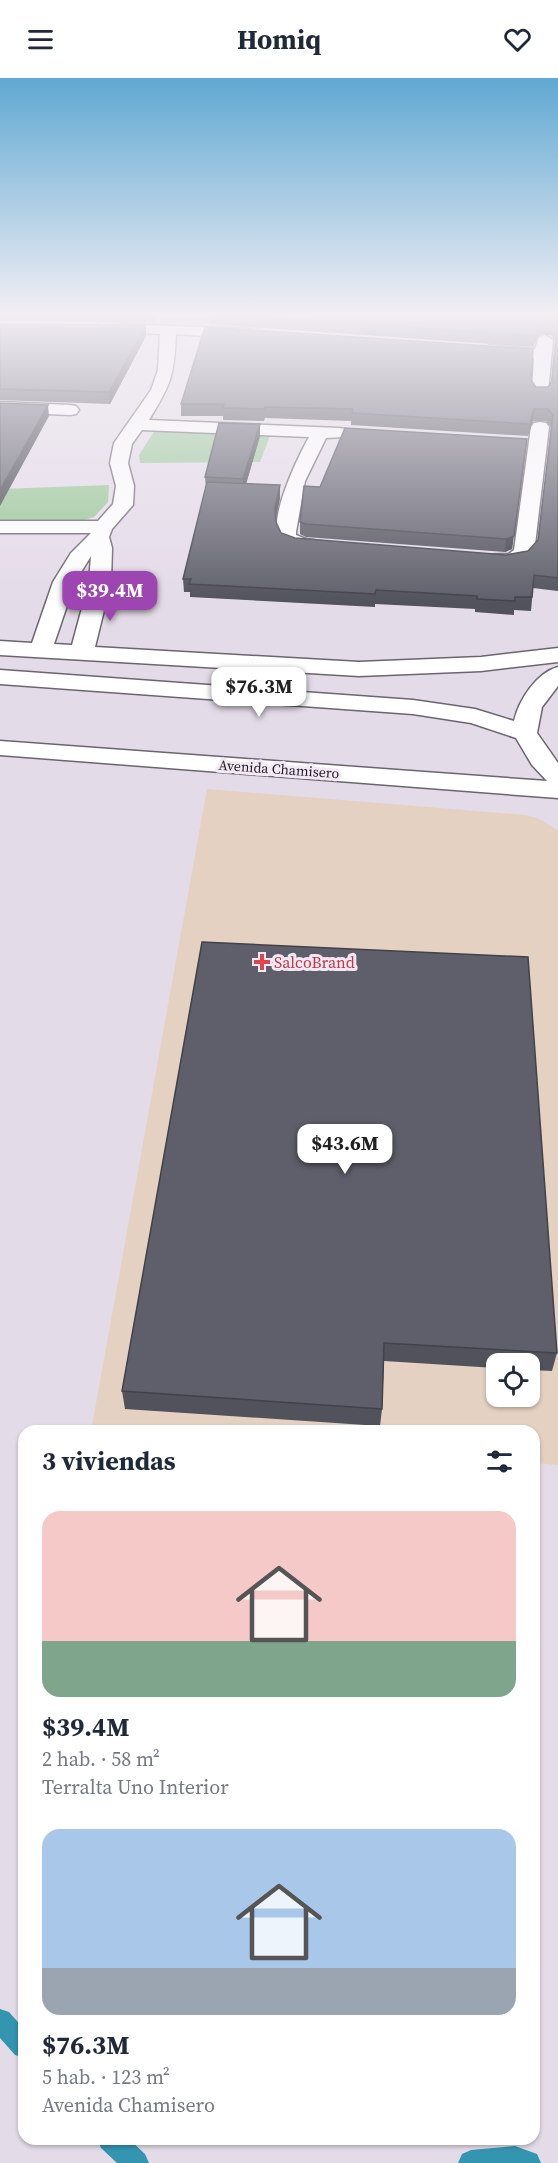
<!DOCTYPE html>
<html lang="es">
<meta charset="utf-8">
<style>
:root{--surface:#fff;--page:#f6f6f7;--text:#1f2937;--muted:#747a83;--accent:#9d45b1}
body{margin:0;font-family:"Source Serif 4",serif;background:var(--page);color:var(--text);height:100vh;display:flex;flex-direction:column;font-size:22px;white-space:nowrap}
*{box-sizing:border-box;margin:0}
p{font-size:20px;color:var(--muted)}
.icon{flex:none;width:33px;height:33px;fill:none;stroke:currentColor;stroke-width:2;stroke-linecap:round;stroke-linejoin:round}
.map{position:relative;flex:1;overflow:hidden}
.panel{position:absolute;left:18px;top:1347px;width:522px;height:720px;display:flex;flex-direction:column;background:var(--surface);border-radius:18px;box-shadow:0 2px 4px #0004}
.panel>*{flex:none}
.controls{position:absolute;left:486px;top:1275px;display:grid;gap:12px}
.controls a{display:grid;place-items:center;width:54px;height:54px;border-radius:12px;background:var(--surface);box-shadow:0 2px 4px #0004;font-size:30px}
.price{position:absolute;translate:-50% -51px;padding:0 14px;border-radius:12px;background:#fff;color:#222;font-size:20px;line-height:39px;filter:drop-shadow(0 2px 3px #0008)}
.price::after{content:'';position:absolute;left:50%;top:36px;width:18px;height:14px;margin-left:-9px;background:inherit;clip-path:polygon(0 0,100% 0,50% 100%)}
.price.current{background:var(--accent);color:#fff}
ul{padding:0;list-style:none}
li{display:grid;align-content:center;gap:12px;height:318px;padding:0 24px}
li span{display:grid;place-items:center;height:186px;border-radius:18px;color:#555}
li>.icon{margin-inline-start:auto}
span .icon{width:108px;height:108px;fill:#fffc;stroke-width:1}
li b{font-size:26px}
h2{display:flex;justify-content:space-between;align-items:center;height:72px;padding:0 24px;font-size:26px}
header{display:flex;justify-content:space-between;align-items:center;height:78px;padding:0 24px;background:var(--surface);font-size:27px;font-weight:700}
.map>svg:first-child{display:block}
.commercial{fill:#e5d1c2;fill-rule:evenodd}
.green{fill:#97c695}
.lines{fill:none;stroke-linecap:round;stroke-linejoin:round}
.stream{fill:#3495b1;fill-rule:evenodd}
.minor-casing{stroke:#6c646f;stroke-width:3}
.minor{fill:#fff;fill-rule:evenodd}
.wall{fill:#52525c}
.shaded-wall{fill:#42424b}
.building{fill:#5f5f6b;stroke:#42424b;stroke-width:1.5}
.health-dot{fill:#e0444e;stroke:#f2e9f5;stroke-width:2}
.labels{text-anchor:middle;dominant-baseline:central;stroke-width:6;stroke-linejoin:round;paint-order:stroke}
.far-street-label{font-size:14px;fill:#221e23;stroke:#f2e9f5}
.health-label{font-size:16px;fill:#be3a42;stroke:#f2e9f5;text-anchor:start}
</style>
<header><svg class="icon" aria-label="menu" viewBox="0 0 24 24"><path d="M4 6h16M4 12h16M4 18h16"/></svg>Homiq<svg class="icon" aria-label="heart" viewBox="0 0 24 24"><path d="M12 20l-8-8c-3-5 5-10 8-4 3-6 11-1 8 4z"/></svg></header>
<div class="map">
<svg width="558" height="2085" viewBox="0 0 558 2085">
<rect width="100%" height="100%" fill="#e4dbe8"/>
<path class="commercial" d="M207 711 525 737 537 740 558 752V1387L534 1385V1353H91ZM496 1286H530V1318H496Z"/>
<path class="green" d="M105 234H268L259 251C230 251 203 247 175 245 151 244 124 250 101 243Z
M155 352 271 355 260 384 140 385 139 377Z
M109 407 108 424 94 439 73 445 0 444V411Z"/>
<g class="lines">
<path class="stream" d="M0 1931 9 1934 24 1951V1980L15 1977 0 1960Z
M97 2061H129L145 2076 149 2085H117L101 2070Z
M515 2068 537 2076 541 2085H458L462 2076 471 2072Z"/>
<g class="minor-casing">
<path id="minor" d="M100 245 250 251 258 256 250 261 176 256C174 299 171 306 149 342L339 350 345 351 348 355 345 359 326 360 305 403 296 454V457L306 461 333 465 336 469 333 473C315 478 296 472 280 464 266 444 298 379 309 359L142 352 132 366 128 385 134 408 133 427 112 451 109 459 112 470 111 504 95 569 359 584 481 579 558 570V584L481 593 359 598 0 577V563L32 565 53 504 71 475 91 455H0V443H98L113 426 116 408 110 385 114 365 151 312 158 292 160 256 95 253 92 250 95 247ZM91 478 89 504 72 567 54 566 75 504Z
M545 257 553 262 548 314 546 318H534L532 314 534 280 490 277 482 272 490 267 535 271 539 259Z
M0 324 70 327 76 328 79 332 76 336 70 337 0 334Z
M540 344 546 345 549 349 534 475C522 493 493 490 475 485L472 481 475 477 509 476 514 472 531 349 534 345Z
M558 589V608L542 629 537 655 558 685V720L0 677V663L547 703 532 687 516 660 471 645 413 636 0 606V592L413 622 475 631 514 643C519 622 536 595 558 589Z"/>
</g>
<use href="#minor" class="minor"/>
</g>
<path class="wall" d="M0 234H160L154 244 0 243Z
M558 234V513L533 510 531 533 514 532V537L475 534V531L375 526V529L190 519V514H184L183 501 206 410 205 399 260 358 246 406 280 420 276 440V444L281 455 295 460 506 477 528 473 538 463 551 349 546 343H533L528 358 351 347V343L265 340 264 343 223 342V338H181V326L531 302 536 309H548L551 304 555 262 551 257H539L533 269 210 246 209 235Z
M0 246 146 258 110 326 0 322Z
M527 361 512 471 505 474 306 459 300 456V444L320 409Z
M202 864 557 1275 552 1293 530 1292V1286H496V1290L384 1283 382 1331 380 1348 125 1331 122 1313Z"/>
<path class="shaded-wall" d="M153 234H160L154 244Z
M540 246 539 257 533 269 535 258Z
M146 247V258L110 326 109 314Z
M48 327 49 338 0 428V412Z
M534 331 533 343 528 358 530 346Z
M260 346V358L244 413 243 401Z
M527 361 512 471 505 474 506 461Z
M280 407V420L275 442V429Z"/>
<path class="building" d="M210 234H558V500L534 497 532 519H515V523L477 521V518L376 512 375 516 189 506 191 501H183L207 404 280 407 275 429 276 444 281 455 295 460 506 477 528 473 538 462 553 337 548 331H534L530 346 352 335 353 331 265 329 264 331 223 330 224 326H181L205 249 533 271 531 302 536 309H548L552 303 557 251 552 246H540L535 258 209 235Z
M0 246 146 247 109 314 0 311Z
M0 325 48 327 0 412Z
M219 345 260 346 243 401 205 399Z
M345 350 527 361 514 458 506 461 306 446 300 444 304 408 320 409Z
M202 864 528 879 557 1275 384 1265 382 1331 122 1313Z"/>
<linearGradient id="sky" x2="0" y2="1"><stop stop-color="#60a8d2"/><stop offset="0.45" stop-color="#f3eff5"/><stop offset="1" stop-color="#f3eff5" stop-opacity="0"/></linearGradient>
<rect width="558" height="525" fill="url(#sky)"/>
<path class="health-dot" d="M259 875h6v6h6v6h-6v6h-6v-6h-6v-6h6z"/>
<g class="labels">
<g class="far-street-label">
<text transform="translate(279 691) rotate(4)">Avenida Chamisero</text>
</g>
<g class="health-label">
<text x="274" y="884">SalcoBrand</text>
</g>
</g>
</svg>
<div class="controls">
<a><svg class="icon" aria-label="locate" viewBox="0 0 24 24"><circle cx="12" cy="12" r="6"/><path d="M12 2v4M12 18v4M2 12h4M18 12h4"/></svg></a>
</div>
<b class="price current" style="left:110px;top:544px">$39.4M</b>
<b class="price" style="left:259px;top:640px">$76.3M</b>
<b class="price" style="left:345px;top:1097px">$43.6M</b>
<section class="panel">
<h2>3 viviendas<svg class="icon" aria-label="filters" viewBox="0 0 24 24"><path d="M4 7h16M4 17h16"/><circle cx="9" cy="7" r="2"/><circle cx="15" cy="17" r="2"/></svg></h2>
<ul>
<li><span style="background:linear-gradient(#f6c9c9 70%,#7fa58c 0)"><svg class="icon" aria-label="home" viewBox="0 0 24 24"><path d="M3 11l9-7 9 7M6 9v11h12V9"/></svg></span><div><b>$39.4M</b><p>2 hab. · 58 m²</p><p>Terralta Uno Interior</p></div></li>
<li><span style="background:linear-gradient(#a9c7e8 75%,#9aa5b1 0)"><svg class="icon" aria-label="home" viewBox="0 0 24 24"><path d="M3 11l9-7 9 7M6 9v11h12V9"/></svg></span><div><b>$76.3M</b><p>5 hab. · 123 m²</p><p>Avenida Chamisero</p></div></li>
</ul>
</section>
</div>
